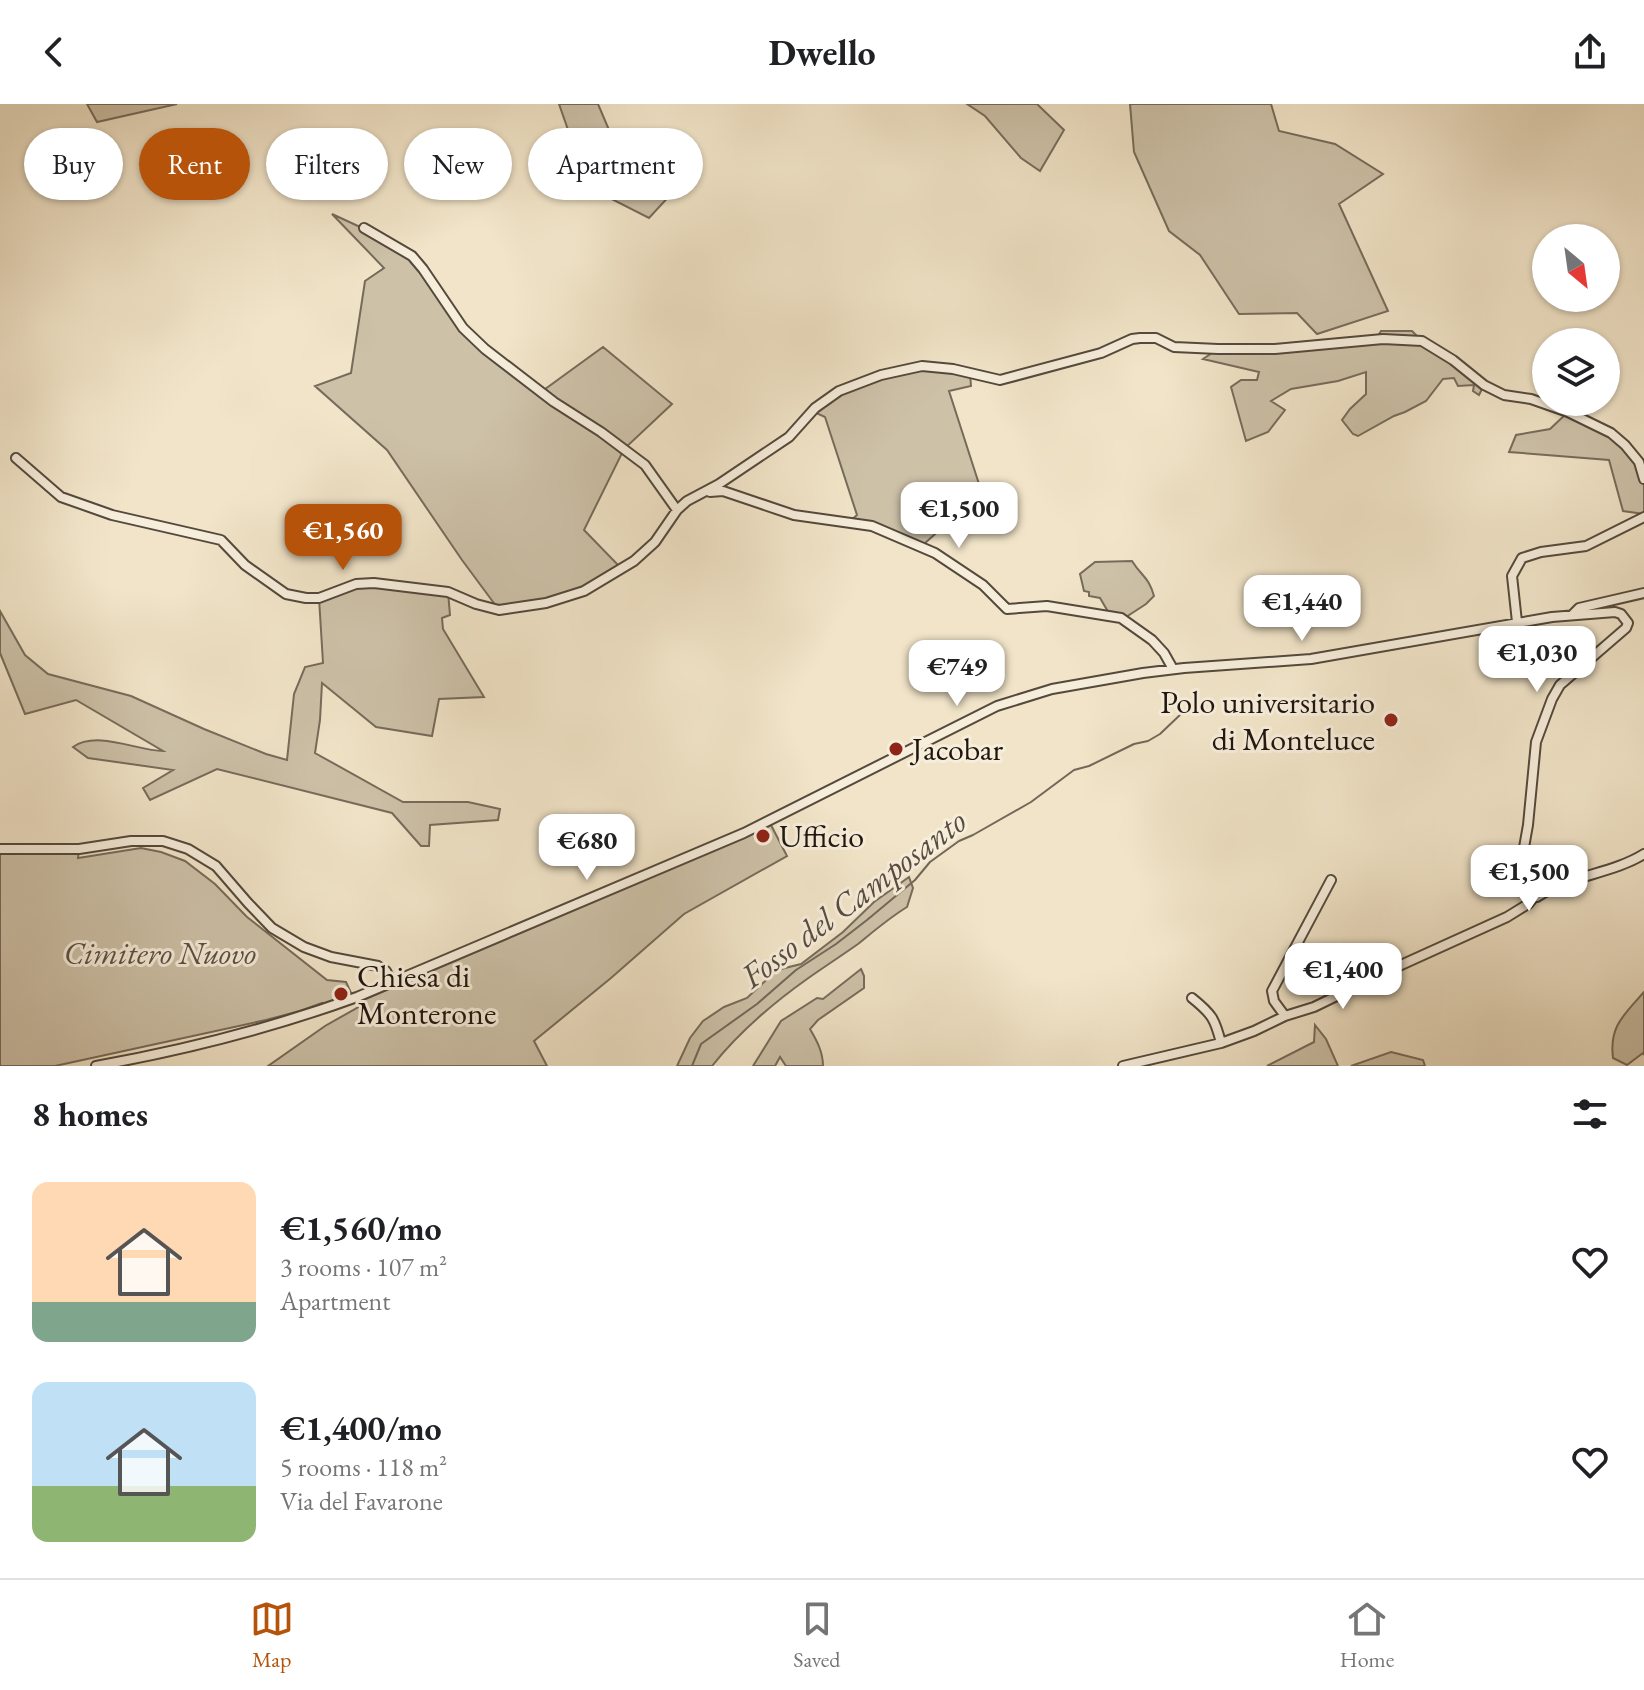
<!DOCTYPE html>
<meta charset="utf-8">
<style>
:root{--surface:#fff;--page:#f2f2f2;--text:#202124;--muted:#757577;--line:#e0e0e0;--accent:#b45309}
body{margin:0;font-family:"EB Garamond",serif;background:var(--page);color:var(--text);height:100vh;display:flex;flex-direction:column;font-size:30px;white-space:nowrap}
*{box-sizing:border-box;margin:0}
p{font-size:26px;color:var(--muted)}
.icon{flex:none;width:44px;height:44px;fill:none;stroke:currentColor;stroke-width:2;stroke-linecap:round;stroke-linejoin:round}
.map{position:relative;height:962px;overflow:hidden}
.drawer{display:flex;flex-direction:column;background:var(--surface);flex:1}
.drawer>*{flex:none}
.top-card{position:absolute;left:24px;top:24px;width:800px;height:72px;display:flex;gap:16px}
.needle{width:52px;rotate:151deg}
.controls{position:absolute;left:1532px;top:120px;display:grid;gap:16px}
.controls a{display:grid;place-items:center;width:88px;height:88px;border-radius:50%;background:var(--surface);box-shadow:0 2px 6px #0004;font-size:40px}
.price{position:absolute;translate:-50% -68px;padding:0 18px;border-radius:16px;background:#fff;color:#222;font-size:26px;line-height:52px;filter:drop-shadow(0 2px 4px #0008)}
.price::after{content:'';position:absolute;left:50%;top:48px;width:24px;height:18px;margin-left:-12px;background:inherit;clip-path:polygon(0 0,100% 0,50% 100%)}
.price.selected{background:var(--accent);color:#fff}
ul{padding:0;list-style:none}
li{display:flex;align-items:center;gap:24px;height:200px;padding:0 32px}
li span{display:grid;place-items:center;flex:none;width:224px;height:160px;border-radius:16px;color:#555}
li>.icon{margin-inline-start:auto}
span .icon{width:96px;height:96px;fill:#fffc;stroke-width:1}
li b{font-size:34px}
h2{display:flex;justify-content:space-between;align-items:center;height:96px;padding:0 32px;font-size:34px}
.chip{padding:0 28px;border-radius:36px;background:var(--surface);box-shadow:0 2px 6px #0004;font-size:28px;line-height:72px}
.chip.selected{background:var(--accent);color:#fff}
header{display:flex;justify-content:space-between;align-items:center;height:104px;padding:0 32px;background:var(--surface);font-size:36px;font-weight:700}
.menu{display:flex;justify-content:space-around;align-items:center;height:112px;border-top:2px solid var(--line);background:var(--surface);font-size:22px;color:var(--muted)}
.menu a{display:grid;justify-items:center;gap:4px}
.menu .selected{color:var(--accent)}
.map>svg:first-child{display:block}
.green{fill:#cdc1a8;stroke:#766b5b;stroke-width:2}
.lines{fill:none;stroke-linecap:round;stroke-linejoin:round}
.stream{stroke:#726758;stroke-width:2}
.minor-casing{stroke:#54493c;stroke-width:12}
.minor{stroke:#f6eddb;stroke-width:8}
.poi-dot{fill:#8f2418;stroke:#f6eddb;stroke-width:3}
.labels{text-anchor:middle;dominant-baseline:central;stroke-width:6;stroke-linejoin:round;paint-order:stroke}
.poi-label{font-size:32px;fill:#1f150e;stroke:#f6eddb;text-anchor:start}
.park-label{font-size:32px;font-style:italic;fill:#5c5144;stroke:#f6eddb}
.water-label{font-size:34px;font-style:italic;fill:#574c3f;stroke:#f6eddb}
</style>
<header><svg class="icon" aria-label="back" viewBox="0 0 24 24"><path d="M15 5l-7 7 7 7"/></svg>Dwello<svg class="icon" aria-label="share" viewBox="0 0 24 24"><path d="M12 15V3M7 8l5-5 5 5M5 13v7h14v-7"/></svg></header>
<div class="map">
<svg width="1644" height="962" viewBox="0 0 1644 962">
<rect width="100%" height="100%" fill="#f1e4c8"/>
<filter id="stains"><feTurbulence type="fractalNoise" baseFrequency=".0025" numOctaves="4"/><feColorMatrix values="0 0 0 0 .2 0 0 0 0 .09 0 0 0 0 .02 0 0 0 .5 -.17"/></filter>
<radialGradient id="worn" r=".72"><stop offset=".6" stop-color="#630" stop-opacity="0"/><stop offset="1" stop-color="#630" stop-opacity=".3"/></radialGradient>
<path class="green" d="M87 0H177L97 18Z
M559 0H598L629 73 697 62 649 114 588 83Z
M967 0H1037L1064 26 1040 67 1021 54 985 12Z
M1130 0H1271L1279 27 1335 40 1383 70 1339 100 1388 207 1317 230 1297 209 1239 210 1200 151 1169 127 1134 48Z
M332 110 371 128 412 152 463 224 541 288 603 243 672 300 624 345 584 426 621 464 584 487 499 506 462 456 387 346 315 282 351 269 365 177 384 164Z
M1381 227H1412L1422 237 1484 281 1479 291 1473 287 1474 281 1458 282 1454 274 1443 275 1426 297 1405 308 1394 312 1358 332 1353 330 1342 316 1350 305 1366 290V268L1338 277 1291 285 1271 297 1285 306 1268 328 1246 337 1231 283 1241 276H1257L1259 268 1203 255 1218 245 1376 235Z
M922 262 970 269 971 282 949 287 979 380 988 383 924 440 849 418 857 411 825 313 812 307 839 287Z
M1568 308 1625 341 1644 375V410L1623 407 1609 356 1509 348 1516 331 1550 325Z
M1132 457C1142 473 1149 473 1154 492L1146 500 1123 515 1106 510 1107 506 1100 494 1089 492V488L1084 487 1080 470 1095 458Z
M356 480 448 488 450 511 442 514 443 525 484 593 439 595 432 632 376 623 322 579 320 616 315 649 403 698H468L500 705 498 716 430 721 429 742H421L392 709 217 665 150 696 143 684 173 666 88 654 73 643C97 626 138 647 163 647L76 596 25 610 0 549V507L25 551 48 570 131 592 204 625 266 650 287 656 294 590 305 563 323 559 319 494Z
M771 721 787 752 684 810 611 874 534 937 547 962H268L325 922 362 901 361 897Z
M0 744 79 745 78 754 141 744 161 748 185 757 215 780 247 813 327 876 346 878 352 891 324 903 322 899 300 907 266 916 55 962H0Z
M909 773 913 784 907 803C889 814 874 827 858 840 841 852 824 863 807 875 772 900 739 928 712 962H677L690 934 703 917 724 903 747 894 777 866 801 860 843 828 874 798Z
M861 865 864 872V884L818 916 810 925C817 937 823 948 823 962H786L780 953 775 962H753L781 917 817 894 823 895Z
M1644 888V951L1643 949 1627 961 1613 954C1609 922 1624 911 1644 888Z
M1315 921 1326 935 1338 962H1267L1314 938Z
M1391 948 1423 956 1425 962H1351Z"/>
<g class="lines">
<path class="stream" d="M692 962 701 940 757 900 796 866 836 840 867 816 915 776 930 758 959 737 973 731 1031 698 1074 666 1089 662 1134 640 1148 637 1160 630 1182 609"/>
<g class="minor-casing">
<path id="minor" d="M364 124 412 152 423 165 463 224 485 245 554 298 601 328 645 361 677 406 687 397 719 380 789 333 815 304 839 287 881 271 922 262 953 265 1000 276 1101 249 1132 235 1140 234H1156L1174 243 1218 245H1275L1383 235 1422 237 1453 256 1484 281 1504 291 1531 295 1568 308 1611 329 1625 341 1639 358 1644 375
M16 354 61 393 112 411 221 436 245 461 286 490 306 494H319L356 480 374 479 448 488 476 500 499 506 546 499 584 487 634 457 655 438 677 406
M710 388 723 387 794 411 872 422 935 449 983 481 1007 505 1047 502 1121 514 1152 536 1164 549 1173 565
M1573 510 1579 504 1644 489
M1517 518 1512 472 1522 454 1541 448 1586 442 1644 413
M0 745H79L131 737H163L188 745 216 762 248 799 272 824 304 843 331 853 378 862 386 867 392 878
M1525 753 1526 765 1534 778 1547 781 1556 780
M1192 894C1212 910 1215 915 1221 939
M1285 912 1274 897 1272 887 1331 776
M96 962C185 946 272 924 357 893L744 729 997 602 1052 585 1143 569 1184 564 1311 555 1552 513 1615 508 1621 510 1628 519 1626 524 1560 581 1552 595 1536 638 1528 721 1520 766 1523 778 1529 790 1537 793C1570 771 1612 770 1644 750
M1123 962 1221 939 1254 927 1285 912 1314 903 1390 866 1507 813 1528 800 1534 793"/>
</g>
<use href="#minor" class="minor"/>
</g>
<g class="poi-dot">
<circle cx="1391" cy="616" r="8"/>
<circle cx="896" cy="645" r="8"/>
<circle cx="763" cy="732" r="8"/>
<circle cx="341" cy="890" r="8"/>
</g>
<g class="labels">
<g class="poi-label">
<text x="1375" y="598" text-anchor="end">Polo universitario<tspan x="1375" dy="37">di Monteluce</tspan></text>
<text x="912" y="645">Jacobar</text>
<text x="779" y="732">Ufficio</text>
<text x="357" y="872">Chiesa di<tspan x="357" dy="37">Monterone</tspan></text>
</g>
<g class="park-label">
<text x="160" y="849">Cimitero Nuovo</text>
</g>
<g class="water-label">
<text transform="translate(853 794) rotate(-37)">Fosso del Camposanto</text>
</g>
</g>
<rect width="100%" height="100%" filter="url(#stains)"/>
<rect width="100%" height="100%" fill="url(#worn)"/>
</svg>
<div class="controls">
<a><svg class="needle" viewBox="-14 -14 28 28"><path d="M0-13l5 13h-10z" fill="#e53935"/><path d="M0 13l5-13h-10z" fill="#757577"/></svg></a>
<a><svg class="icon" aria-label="layers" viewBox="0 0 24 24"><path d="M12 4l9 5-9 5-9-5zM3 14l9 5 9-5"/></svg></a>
</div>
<b class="price" style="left:959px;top:446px">€1,500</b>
<b class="price selected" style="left:343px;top:468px">€1,560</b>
<b class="price" style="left:1302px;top:539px">€1,440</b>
<b class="price" style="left:1537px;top:590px">€1,030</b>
<b class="price" style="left:957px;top:604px">€749</b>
<b class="price" style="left:587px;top:778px">€680</b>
<b class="price" style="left:1529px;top:809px">€1,500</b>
<b class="price" style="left:1343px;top:907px">€1,400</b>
<div class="top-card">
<a class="chip">Buy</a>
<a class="chip selected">Rent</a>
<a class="chip">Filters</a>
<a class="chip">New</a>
<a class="chip">Apartment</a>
</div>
</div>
<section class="drawer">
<h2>8 homes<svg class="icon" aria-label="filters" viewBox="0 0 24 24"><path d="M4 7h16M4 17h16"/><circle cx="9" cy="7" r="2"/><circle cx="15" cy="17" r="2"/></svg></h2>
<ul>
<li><span style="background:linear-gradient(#ffd9b3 75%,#7fa58c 0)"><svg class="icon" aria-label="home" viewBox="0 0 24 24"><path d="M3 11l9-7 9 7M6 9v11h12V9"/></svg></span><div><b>€1,560/mo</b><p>3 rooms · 107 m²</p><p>Apartment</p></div><svg class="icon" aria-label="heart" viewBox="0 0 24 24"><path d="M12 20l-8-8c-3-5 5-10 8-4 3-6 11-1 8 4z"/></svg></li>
<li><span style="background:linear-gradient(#bfe0f5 65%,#8fb573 0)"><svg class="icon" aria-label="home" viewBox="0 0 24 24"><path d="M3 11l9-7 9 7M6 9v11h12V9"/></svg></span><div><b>€1,400/mo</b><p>5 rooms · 118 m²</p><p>Via del Favarone</p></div><svg class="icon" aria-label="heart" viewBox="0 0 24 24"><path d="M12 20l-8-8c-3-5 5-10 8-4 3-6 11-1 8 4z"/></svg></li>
</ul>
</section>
<nav class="menu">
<a class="selected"><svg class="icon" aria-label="map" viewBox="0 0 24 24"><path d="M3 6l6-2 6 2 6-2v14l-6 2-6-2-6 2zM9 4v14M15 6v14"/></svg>Map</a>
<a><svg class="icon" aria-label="saved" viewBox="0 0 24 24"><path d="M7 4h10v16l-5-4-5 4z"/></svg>Saved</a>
<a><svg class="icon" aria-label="home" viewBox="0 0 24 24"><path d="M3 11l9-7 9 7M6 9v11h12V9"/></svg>Home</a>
</nav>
